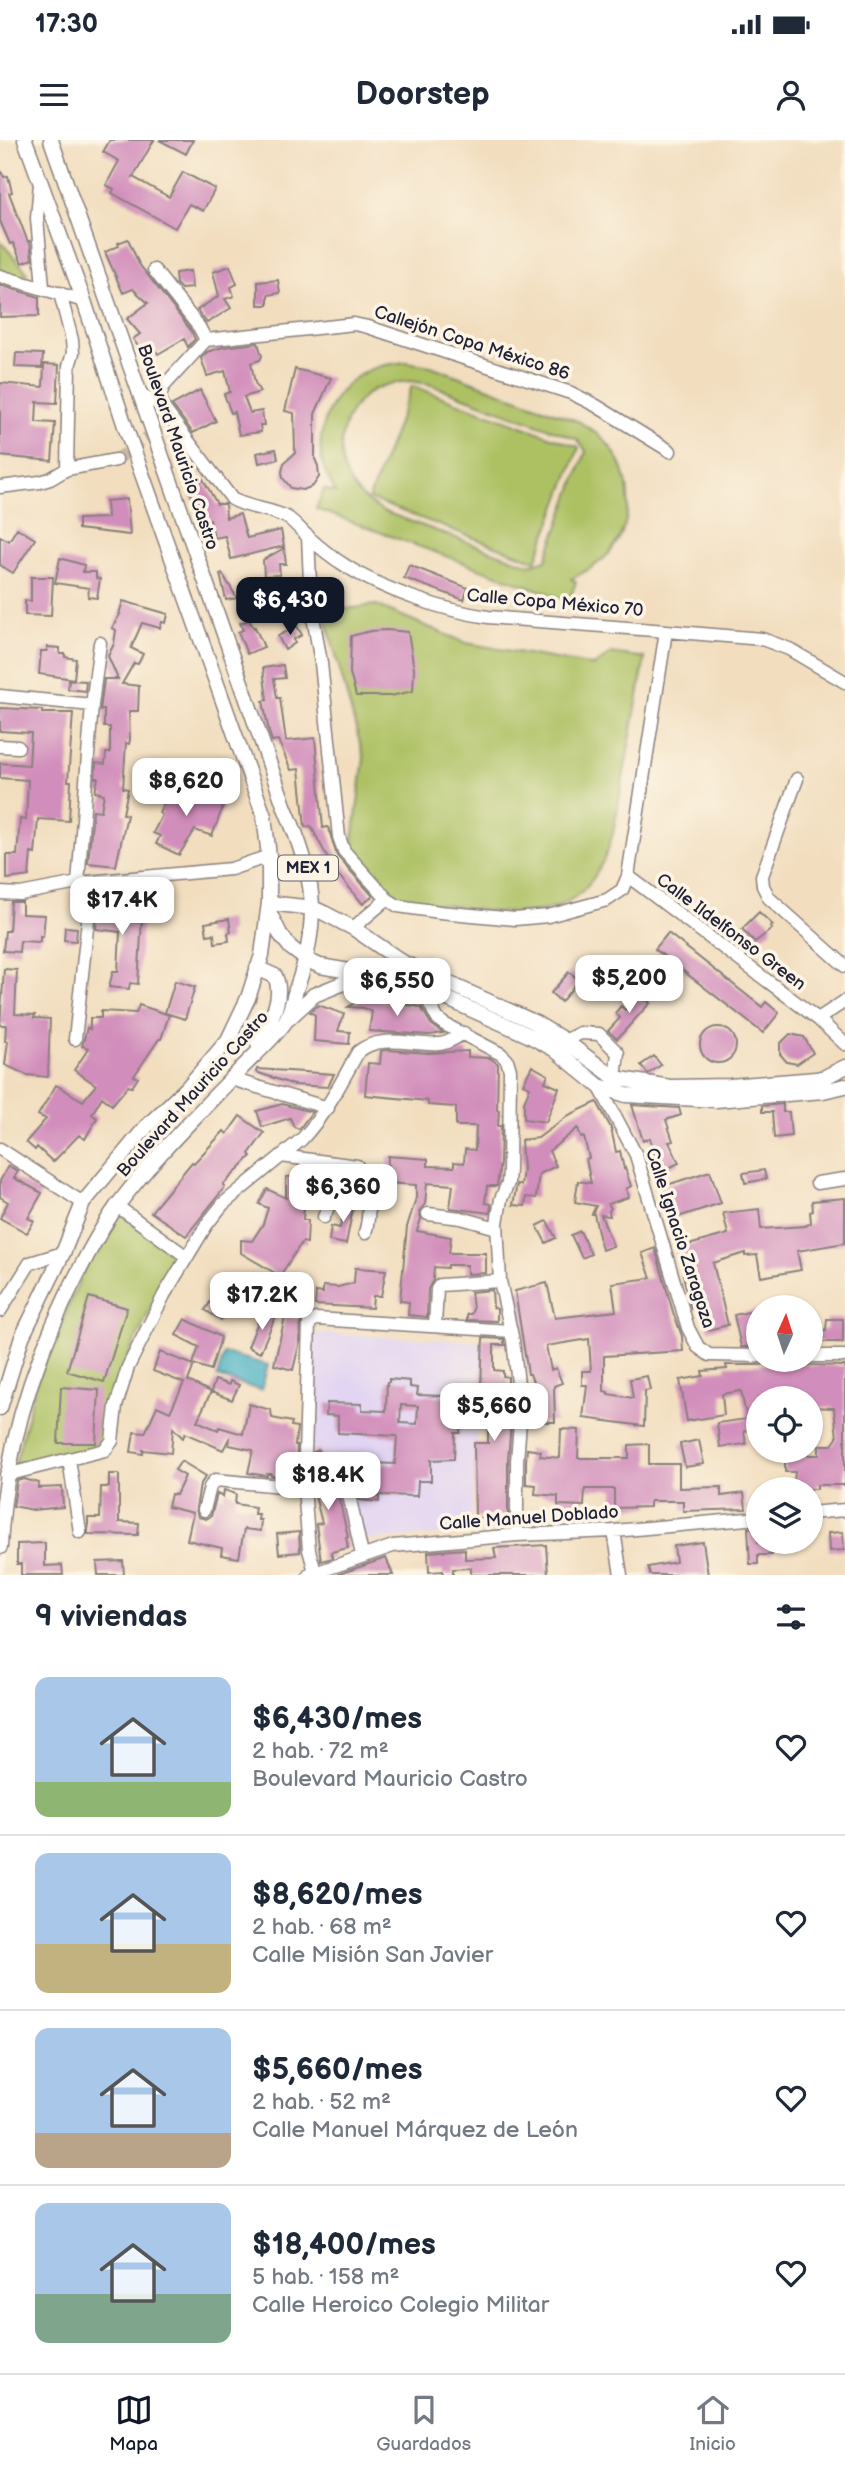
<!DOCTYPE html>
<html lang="es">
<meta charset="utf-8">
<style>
:root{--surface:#fff;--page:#f6f6f7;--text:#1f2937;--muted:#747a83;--line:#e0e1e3;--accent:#111827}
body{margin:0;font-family:"Balsamiq Sans",sans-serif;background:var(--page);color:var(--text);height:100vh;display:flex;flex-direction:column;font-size:26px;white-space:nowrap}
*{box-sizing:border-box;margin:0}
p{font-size:23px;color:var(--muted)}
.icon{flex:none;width:38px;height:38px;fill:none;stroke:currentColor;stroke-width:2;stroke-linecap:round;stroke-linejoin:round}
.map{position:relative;height:1435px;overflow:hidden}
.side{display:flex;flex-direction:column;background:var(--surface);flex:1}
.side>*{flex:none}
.needle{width:46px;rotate:3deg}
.buttons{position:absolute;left:746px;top:1155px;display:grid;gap:14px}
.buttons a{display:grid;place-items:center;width:77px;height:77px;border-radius:50%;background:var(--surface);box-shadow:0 2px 5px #0004;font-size:35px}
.price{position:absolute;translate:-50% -60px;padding:0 16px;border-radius:14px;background:#fff;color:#222;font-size:23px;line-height:46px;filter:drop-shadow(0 2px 4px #0008)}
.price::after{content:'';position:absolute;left:50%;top:42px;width:21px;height:16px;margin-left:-10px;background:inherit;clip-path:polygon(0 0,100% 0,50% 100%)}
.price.selected{background:var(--accent);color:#fff}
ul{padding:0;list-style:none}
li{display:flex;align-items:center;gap:21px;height:175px;padding:0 35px}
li+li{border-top:2px solid var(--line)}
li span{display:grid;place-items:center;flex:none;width:196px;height:140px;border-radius:14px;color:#555}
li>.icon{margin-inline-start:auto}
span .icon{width:84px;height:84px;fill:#fffc;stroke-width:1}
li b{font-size:30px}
h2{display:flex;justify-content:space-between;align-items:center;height:84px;padding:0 35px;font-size:30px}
.status{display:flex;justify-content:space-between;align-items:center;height:49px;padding:0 35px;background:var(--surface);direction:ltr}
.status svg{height:19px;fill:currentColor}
header{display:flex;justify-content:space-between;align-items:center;height:91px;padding:0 35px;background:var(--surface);font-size:32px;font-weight:700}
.menu{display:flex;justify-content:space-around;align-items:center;height:98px;border-top:2px solid var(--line);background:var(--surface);font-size:19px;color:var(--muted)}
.menu a{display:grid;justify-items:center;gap:4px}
.menu .selected{color:var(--accent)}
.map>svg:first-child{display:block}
.built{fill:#e2d4f3}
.green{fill:#adc164;stroke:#687250;stroke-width:2;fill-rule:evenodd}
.water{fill:#43aec1;stroke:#32687e;stroke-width:2}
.building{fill:#d18dbb;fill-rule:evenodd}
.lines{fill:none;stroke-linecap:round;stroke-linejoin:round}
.minor-tunnel{stroke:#c8b8a5;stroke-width:12;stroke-dasharray:12 6;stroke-linecap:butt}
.minor-casing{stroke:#8a807d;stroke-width:15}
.major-casing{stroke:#8a807d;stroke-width:17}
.minor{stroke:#fff;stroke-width:12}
.major{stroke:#fff;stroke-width:14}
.labels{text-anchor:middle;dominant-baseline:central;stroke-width:7;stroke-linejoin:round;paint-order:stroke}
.shield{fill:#fcf5e5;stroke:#63616e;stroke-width:2}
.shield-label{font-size:16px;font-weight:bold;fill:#22223b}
.street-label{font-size:18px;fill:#22223b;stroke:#fcf5e5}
</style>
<div class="status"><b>17:30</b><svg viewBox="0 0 49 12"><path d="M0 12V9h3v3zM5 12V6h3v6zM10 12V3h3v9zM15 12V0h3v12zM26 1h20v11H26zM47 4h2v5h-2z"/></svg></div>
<header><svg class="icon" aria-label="menu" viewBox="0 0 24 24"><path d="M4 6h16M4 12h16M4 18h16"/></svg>Doorstep<svg class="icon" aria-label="person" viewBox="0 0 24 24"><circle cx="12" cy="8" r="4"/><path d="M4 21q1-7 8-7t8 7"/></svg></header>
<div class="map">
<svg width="845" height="1435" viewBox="0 0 845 1435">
<rect width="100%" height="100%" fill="#fcf5e5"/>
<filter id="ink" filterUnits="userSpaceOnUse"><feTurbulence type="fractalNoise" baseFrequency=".0143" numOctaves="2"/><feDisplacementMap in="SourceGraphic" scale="14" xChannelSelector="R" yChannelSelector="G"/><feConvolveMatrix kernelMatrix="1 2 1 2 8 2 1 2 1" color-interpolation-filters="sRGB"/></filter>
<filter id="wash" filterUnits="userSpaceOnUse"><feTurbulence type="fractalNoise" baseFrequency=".00686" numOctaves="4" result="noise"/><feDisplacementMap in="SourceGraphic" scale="28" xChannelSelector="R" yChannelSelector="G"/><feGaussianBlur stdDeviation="1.57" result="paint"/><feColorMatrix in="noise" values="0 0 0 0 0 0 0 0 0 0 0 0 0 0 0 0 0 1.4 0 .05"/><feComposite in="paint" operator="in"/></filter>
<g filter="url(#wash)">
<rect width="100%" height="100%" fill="#f2debf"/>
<path class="built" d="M314 1193 483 1202 470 1393 349 1401 333 1333 326 1335 319 1311 312 1313Z"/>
<path class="green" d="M0 101 28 133 16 139 0 135Z
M406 222 431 226 580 282C587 287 596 292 602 298 633 328 637 377 611 411 600 424 586 431 571 439L576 442 569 461 316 369 324 349 336 353C332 345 327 337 324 328 313 296 330 254 358 236 373 226 389 224 406 222ZM410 241 429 244 577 299 586 311 546 420 530 425 382 371C370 363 357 355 350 342 332 311 342 269 373 250 385 244 397 242 410 241Z
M412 246 579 307 536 421 369 359Z
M376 465 466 503 594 526 611 513 645 518 613 693C589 782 531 779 453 766 441 764 409 762 400 757 391 752 362 718 352 708L364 618 324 472Z
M117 1070 182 1118 156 1157 112 1251 110 1299 103 1308 14 1328 36 1243 82 1134Z"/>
<path class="water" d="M224 1213 268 1225 261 1250 217 1237Z"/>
<g id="blocks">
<path class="building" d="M110 0H154L133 37 169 57 183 32 215 49 203 71 189 64 175 88 112 53 114 49 106 45 119 21 103 12Z
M159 0H193L186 14Z
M0 30 4 37 8 36 12 52 9 53 28 102 30 101 32 119 22 123 13 103 10 104 0 81Z
M128 99 139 124 192 192 195 199 188 207 184 199 158 214 153 206 142 212 133 199 140 194 127 179 148 163 133 149 123 153 105 112 119 106 118 103Z
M230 126 237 144 231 147 234 156 225 159 231 168 207 183 197 170 219 156 213 132Z
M190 131 192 148 181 149 176 144 175 133Z
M278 140 280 153 268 155V165H258V142Z
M0 145 39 157V176L0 177Z
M258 203 262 216 260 220 251 223 255 243 260 252 244 257 250 273 262 271 264 285H260L261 292 239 295 234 272 231 273 224 254 230 252 225 231 207 236 201 218 207 212 223 207Z
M16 213 43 214 42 228 15 227Z
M44 224 59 225 57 263 37 262 36 282 55 283 52 321 0 316V243L43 247Z
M295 229 331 238 315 274V319L318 326 319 337 313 346 303 350 291 348 283 338 282 332 284 323 295 313 294 273 285 271Z
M200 250 216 281 193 293 172 265Z
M276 309 278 319 259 323 257 313Z
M203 339 217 364H225L226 378 240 374 247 398 281 390 284 406 231 419 225 396 214 398 210 379 202 380 200 358 193 360 190 350Z
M127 359 130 395 78 389V379L107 378 106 361Z
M17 388 35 399 13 433 0 425V396L9 401Z
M284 408 286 424H279L280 435 264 436 263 420Z
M60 418 84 425 83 432H96V438L100 439 97 458 88 457 89 448 55 443Z
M409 425 468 448 464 460 404 438Z
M222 433 237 458 226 460 220 434Z
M31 437H53L51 476 25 475V461H31Z
M123 461 168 474 166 483 162 482 160 488 142 483 131 508 143 514 138 524 134 523 122 544 139 546 138 571H129L130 600 129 604 126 603 123 648 128 649 123 674 127 675 116 726 88 723 93 670 101 671 104 654 95 652 98 638H95L96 623 105 624 106 613H110V587H104V570H100L104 539H118L108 516 114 504 116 490 112 488 120 474H119Z
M249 480 254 488 255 487 264 507 247 514 238 492 243 490 240 483Z
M297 486 302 495 294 499 295 503 285 510 278 496Z
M387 490 408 492 414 529 413 551 391 556H356L350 533 351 496 371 491Z
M47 507 60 508V514H65V517L76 519 74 539 39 534 41 511H47Z
M283 525 285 538 274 539 277 558H280L286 601 315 598 323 688 328 687 329 690 337 716 373 756 363 764 334 730 311 686 305 687 299 629 291 630 278 600 272 601 269 592 263 561 267 560 263 528Z
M69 540 86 541 85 551 68 549Z
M0 568 42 570V573H73L68 641H71L69 681 38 679 35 714 31 713 29 736 7 739V715H17L20 679 26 680 28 640 0 638V623L29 625 31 593 0 591Z
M173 643 224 664 212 696 195 690 179 715 156 704 160 696 153 693 162 675 159 673Z
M124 753 134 754 132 778 142 779 138 844 130 843 129 849 109 847 113 831H118L120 792 96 789 99 756 124 759Z
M11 762H22V774L45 775 43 797 40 796V802L20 801 19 812 3 811 5 791H9Z
M759 772 773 785 770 787 772 789 755 802 742 789Z
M229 779 231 792 228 793 229 801 215 803 214 794 207 795 205 783Z
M65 787 77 788 76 801 64 800Z
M668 793 762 867 766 862 779 873 763 893 655 809Z
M4 829 17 830 15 874 35 875 34 878 50 879 48 937 27 935 5 925 8 901H5L6 885H0Z
M569 832 579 840 561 862 551 853Z
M175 841 195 847 185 879 165 873Z
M640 853 650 863 617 899 608 891 620 878 615 873 621 866 625 870Z
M363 858 421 867 431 884 443 893 429 895 369 891 372 872 364 868 348 867Z
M139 865 169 875 161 899H159L134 936 138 938 132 947 128 946 112 965 102 957 92 974 97 978 85 999 79 995 53 1022 37 1007 35 1010 26 1002 46 979 38 975 56 945 83 961 96 945 74 930 89 908 82 906 87 888 90 889V878H101V871L136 873Z
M318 865 344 874 338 891 350 892 349 904 314 901 315 875 310 872Z
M700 905a18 18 0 1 1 36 0a18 18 0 1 1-36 0Z
M790 894 804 897 813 913 797 924 787 922 780 914V904Z
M387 910 429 913 468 911V917L490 918 498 924 497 970H499L498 986H501L500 1023 497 1046H487L485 1063 491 1064 490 1073 450 1068 453 1045 427 1043 425 1064 419 1072 421 1079 417 1091 451 1097 449 1113H486V1133L467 1134V1125H448L447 1128 434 1127 433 1140 428 1149 427 1177 408 1175 409 1162 400 1161 407 1087 416 1058V1045L387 1043 388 1016 428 1019V1026L454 1027V1022L464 1023 465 1009 475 1010 476 986H456V967L428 965V961L365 955 368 923 380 924 381 911Z
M654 916 661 925 648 934 641 925Z
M532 926 548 935 545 942 559 948 546 982 524 979V962L530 947 523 944Z
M257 929 334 934 328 947 294 945 256 932Z
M597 962 611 988 616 1012 620 1011 624 1029 625 1028 631 1046 626 1049 629 1057 608 1064 611 1068 609 1071 610 1076 601 1075 613 1106 602 1110 594 1074H592L596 1066 575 1062 578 1041 591 1043 586 1019 589 1018 584 997 581 998 578 988 549 1011 556 1026 539 1034 536 1058 526 1057 525 1066 513 1065 517 1044 521 1045 523 1029 521 1000 538 998 569 975Z
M282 964 312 972 299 989 294 987 290 978 262 987 257 971Z
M783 964V972H789L791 996 774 998 772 972H762V966Z
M632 965 679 968 681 975 666 980 673 1001 669 1002 679 1023 660 1032 650 998 643 1001Z
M240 976 264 993 249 1014 251 1016 223 1045 225 1047 186 1096 151 1072 192 1022 194 1023 224 991 227 994Z
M8 1026 18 1031 14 1038 42 1053 28 1078 34 1081 27 1093 0 1078 8 1062 0 1057V1041Z
M764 1030 766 1039 745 1043 743 1033Z
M710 1031 721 1063 675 1078 664 1046Z
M306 1036 303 1080H308L307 1103 302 1102 280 1136 241 1113V1100L252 1101 263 1084 268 1068 259 1064 267 1049 286 1058V1037Z
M347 1056 355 1058 346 1104 329 1101 331 1086 340 1088Z
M845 1058V1103L797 1111 801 1130 761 1137 757 1115 745 1116V1113L713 1123 728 1185 708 1190 702 1166 691 1168 683 1134 688 1132 678 1108 728 1094 723 1073 759 1069 761 1089 805 1086 811 1083 810 1072 813 1071 812 1061Z
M547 1081 556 1098 546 1103 537 1086Z
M580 1091 591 1114 582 1118 571 1095Z
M655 1108 673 1172 682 1196 683 1211 604 1216V1251L608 1252V1254L633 1258 630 1239 647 1236 650 1250 645 1251 644 1286 583 1278 587 1245H582V1231H591L589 1199 546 1206 551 1230 556 1228 562 1243 554 1246 555 1282H529L531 1261H540L530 1234H528L515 1151 547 1143 555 1178 616 1171 612 1143 651 1138 642 1113Z
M355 1128 386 1130 381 1156H373L372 1168 315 1165 316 1152 323 1153V1146L338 1147 354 1143Z
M255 1138 274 1152 266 1163 248 1162 241 1156Z
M219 1149 234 1159 221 1180 205 1170Z
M492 1150 493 1167 497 1169V1181L467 1180V1174H471L473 1169 471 1152Z
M89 1157 127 1168 104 1242 67 1231Z
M758 1170V1204L752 1205V1207H741L734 1175Z
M262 1172 276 1175 260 1213 248 1207Z
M285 1177 301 1180 300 1201 293 1230 274 1225Z
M185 1179 221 1197 211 1230 193 1224 199 1207 176 1195Z
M827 1179H843V1202H814V1190H826Z
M483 1198 504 1199V1202L505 1205H494V1230L503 1231V1236L508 1237V1253H510L512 1269 508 1320V1377L475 1378 474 1303H488V1276H495L497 1258 493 1257 492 1247 481 1246Z
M160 1212 194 1225 188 1241 211 1252 197 1281 218 1290 219 1287 243 1294 249 1264 271 1270 272 1278 292 1282 291 1286 297 1287 295 1305H297L296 1338 271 1336V1334H267V1336L248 1333 253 1310 229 1305 230 1297 223 1310 185 1293 183 1298 173 1288 171 1313 143 1310V1314L131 1312 134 1292 145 1293 157 1266 170 1272 184 1243 153 1231Z
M802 1220 809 1225 845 1226V1345H817V1349H793L795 1332H785V1315H819V1305H832L837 1298 834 1268 810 1267V1258H758V1289L744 1291 746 1304 720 1307 717 1283 747 1279 741 1251 722 1254 724 1275 687 1281 680 1240 703 1236 702 1231 727 1229 726 1225H758Z
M389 1239 410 1241V1247L418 1248 417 1255 445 1256V1261L462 1262 460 1293H455L454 1319 431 1320V1341H418L417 1356 379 1355V1362L359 1360 357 1340H369L370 1323 395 1324 397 1296 338 1293V1276L326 1275 327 1263 362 1264V1270L386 1271 387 1242H389ZM401 1265 418 1266 417 1284 400 1283Z
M215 1240 229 1245 230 1241 239 1245 232 1260 211 1252Z
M61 1247 99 1250 96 1303H58Z
M561 1289 579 1290 578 1318H629V1305L649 1304V1324H679V1348L721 1347V1356L744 1353 746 1369 683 1371V1361H650V1367L614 1368V1349H585L584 1366 558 1365V1356L535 1354 536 1345 526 1344V1321L527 1309 541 1311 540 1316 560 1318Z
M699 1300 704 1324 685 1327 680 1304Z
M319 1310 326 1335 333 1333 348 1397H346L348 1408 331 1412 333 1418 321 1421 316 1384 322 1383 313 1348 314 1312Z
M181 1321 206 1336 200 1345 196 1368 198 1377 206 1379 211 1376 217 1354 223 1357 224 1350 236 1354 235 1364 255 1367 254 1374H259L258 1380H261L260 1391 244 1389 239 1418 221 1415 222 1408 187 1400 193 1373 168 1367 171 1354 176 1355 185 1336 175 1330Z
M109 1334H119V1382L139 1383 138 1395 88 1394V1378H100L101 1347H109Z
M24 1339 39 1343 38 1348 62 1347 63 1367 33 1370 13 1366 17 1341Z
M758 1387V1402H771L772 1415H758V1424H750L748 1388Z
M299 1392 300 1412 279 1414 277 1394Z
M843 1392 844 1410 829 1411 828 1393Z
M703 1402 708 1435H650L648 1427 676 1422 674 1406Z
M45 1403V1426L62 1425 63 1435H21V1424H17V1404Z
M546 1405 548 1435H471V1428L453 1429V1435H443V1431L429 1432 428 1412 465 1409V1419L496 1418 494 1408Z
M386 1418 393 1435H339V1434Z
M123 1421 124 1435H98L97 1422Z"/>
</g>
</g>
<g filter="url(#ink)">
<use href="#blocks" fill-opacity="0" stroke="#8a807d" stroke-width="2"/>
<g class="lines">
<path class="minor-tunnel" d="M116 320 159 289"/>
<g class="minor-casing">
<path id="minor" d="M40 43 37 78 43 147
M154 130 199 187 206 200
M0 136 84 161
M60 153 72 200 73 213 69 226 67 329
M139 253 162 266 232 359C249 369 270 368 288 378 295 383 301 390 307 396 319 407 333 418 346 426 383 450 445 471 488 477L666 491 628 736 622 750 607 760 548 776 515 779 440 772 398 766 387 759 353 788
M162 266 160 256 163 247 206 200 354 184 368 187 571 253 595 265 670 311
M0 347 40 342 50 339 67 329 116 320
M308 396 311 465 321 523 339 697 344 711 387 759
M666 491 762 499 789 509 845 542
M0 556 92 565 78 743
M92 565 100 503
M0 606 18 607
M797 639 762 736 763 746 769 758 845 826
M628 736 818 879 845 904
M0 753 20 754 78 743 231 729 269 716
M421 847 437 878 444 884 501 914 507 920 510 930 509 1030 508 1043 501 1059 497 1083 500 1141 513 1201 521 1269 517 1321V1395
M818 879 845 861
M75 899 92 743
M559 904 580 893 599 894 618 913 614 946
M231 939 328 968
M599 946 636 1015 688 1188 698 1207 709 1215 758 1216
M0 1009 83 1063
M281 1016 357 1026C366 1052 373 1066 365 1093
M817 1043 845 1039
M117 1066 187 1117
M428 1074 461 1078 497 1088
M324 1077C333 1058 332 1043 331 1023
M0 1171 30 1123 63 1113
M435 1186 437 1149 440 1145 500 1141
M810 1216H845
M69 1319 80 1392
M344 1332 362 1415
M6 1335 105 1310 112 1301 116 1266 128 1227 164 1155 207 1084 223 1064 302 999C326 973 341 943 358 912 380 893 413 906 439 904 448 904 456 897 464 893
M204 1370 210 1347 215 1340 304 1348
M810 1373 845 1370
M614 1391 621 1435
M309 1435 393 1406 517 1395 614 1391 758 1378
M316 1435 309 1410 304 1348 309 1183 316 1179 511 1191"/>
</g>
<g class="major-casing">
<path id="major" d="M269 763 313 768 324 773 353 788 404 823 534 882 564 900 615 938 670 947 730 946 816 939 825 937 845 927
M268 770 280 794 291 808 307 820 320 826 402 840 421 847 528 895 554 909 599 946 626 955 716 960 823 951 845 946
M257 828 275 836C285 858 269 883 258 903
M288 879 314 855 366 834
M0 1268 22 1197 63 1113 83 1063 146 987 187 948 228 900 248 858 262 815 269 763V716L264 676 126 289 84 161 25 0
M0 1407C4 1318 29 1233 68 1153 82 1124 98 1093 117 1066 153 1018 197 975 238 932 251 918 275 897 285 882 291 872 293 858 297 847 322 776 314 735 285 668L51 0"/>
</g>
<use href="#minor" class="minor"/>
<use href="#major" class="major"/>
</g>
</g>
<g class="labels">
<rect class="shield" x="278" y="715.5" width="60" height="25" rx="5"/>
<g class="shield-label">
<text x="308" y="728">MEX 1</text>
</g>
<g class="street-label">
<text transform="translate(472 203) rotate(18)">Callejón Copa México 86</text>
<text transform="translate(178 307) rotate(71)">Boulevard Mauricio Castro</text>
<text transform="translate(555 463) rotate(5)">Calle Copa México 70</text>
<text transform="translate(731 792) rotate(37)">Calle Ildelfonso Green</text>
<text transform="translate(193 954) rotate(-48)">Boulevard Mauricio Castro</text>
<text transform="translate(680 1098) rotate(72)">Calle Ignacio Zaragoza</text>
<text transform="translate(529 1378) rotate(-4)">Calle Manuel Doblado</text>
</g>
</g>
</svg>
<div class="buttons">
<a><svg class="needle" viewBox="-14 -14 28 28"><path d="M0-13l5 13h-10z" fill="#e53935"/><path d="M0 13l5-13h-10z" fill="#747a83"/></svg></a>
<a><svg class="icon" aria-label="locate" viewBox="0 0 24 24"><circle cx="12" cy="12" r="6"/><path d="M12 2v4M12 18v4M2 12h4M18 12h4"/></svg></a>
<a><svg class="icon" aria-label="layers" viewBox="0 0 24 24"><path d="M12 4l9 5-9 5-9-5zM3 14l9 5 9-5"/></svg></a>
</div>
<b class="price selected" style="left:290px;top:497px">$6,430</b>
<b class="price" style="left:186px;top:678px">$8,620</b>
<b class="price" style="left:122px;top:797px">$17.4K</b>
<b class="price" style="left:629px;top:875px">$5,200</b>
<b class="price" style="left:397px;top:878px">$6,550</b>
<b class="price" style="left:343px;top:1084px">$6,360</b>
<b class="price" style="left:262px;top:1192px">$17.2K</b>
<b class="price" style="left:494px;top:1303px">$5,660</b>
<b class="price" style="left:328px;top:1372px">$18.4K</b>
</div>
<section class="side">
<h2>9 viviendas<svg class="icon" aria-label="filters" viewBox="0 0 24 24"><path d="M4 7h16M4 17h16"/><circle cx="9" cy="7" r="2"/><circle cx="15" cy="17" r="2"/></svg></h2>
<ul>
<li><span style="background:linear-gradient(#a9c7e8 75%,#8fb573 0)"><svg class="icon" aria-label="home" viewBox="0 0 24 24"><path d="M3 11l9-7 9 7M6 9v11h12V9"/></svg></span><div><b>$6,430/mes</b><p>2 hab. · 72 m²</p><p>Boulevard Mauricio Castro</p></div><svg class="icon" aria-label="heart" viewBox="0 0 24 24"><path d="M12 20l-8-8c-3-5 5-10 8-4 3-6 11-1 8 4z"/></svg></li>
<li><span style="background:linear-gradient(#a9c7e8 65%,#c2b280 0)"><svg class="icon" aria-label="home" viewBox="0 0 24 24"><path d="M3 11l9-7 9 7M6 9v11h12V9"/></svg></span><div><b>$8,620/mes</b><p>2 hab. · 68 m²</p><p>Calle Misión San Javier</p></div><svg class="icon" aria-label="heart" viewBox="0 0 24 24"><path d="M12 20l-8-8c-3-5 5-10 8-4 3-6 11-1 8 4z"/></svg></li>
<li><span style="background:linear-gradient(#a9c7e8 75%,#b9a48a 0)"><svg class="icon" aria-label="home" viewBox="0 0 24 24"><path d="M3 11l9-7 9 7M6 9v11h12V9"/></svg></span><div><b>$5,660/mes</b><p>2 hab. · 52 m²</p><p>Calle Manuel Márquez de León</p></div><svg class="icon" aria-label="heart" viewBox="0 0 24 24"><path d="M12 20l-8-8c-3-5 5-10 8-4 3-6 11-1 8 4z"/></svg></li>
<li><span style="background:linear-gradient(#a9c7e8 65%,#7fa58c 0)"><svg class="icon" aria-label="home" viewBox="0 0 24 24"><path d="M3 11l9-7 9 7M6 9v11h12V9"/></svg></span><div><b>$18,400/mes</b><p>5 hab. · 158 m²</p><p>Calle Heroico Colegio Militar</p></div><svg class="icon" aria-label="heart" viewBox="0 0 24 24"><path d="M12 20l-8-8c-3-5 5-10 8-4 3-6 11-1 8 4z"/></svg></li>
</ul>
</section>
<nav class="menu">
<a class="selected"><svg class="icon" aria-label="map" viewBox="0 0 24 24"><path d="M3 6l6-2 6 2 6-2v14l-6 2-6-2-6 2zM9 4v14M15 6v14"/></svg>Mapa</a>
<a><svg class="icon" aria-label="saved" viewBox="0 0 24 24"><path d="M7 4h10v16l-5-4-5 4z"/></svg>Guardados</a>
<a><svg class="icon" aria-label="home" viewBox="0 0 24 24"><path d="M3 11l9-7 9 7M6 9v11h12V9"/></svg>Inicio</a>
</nav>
